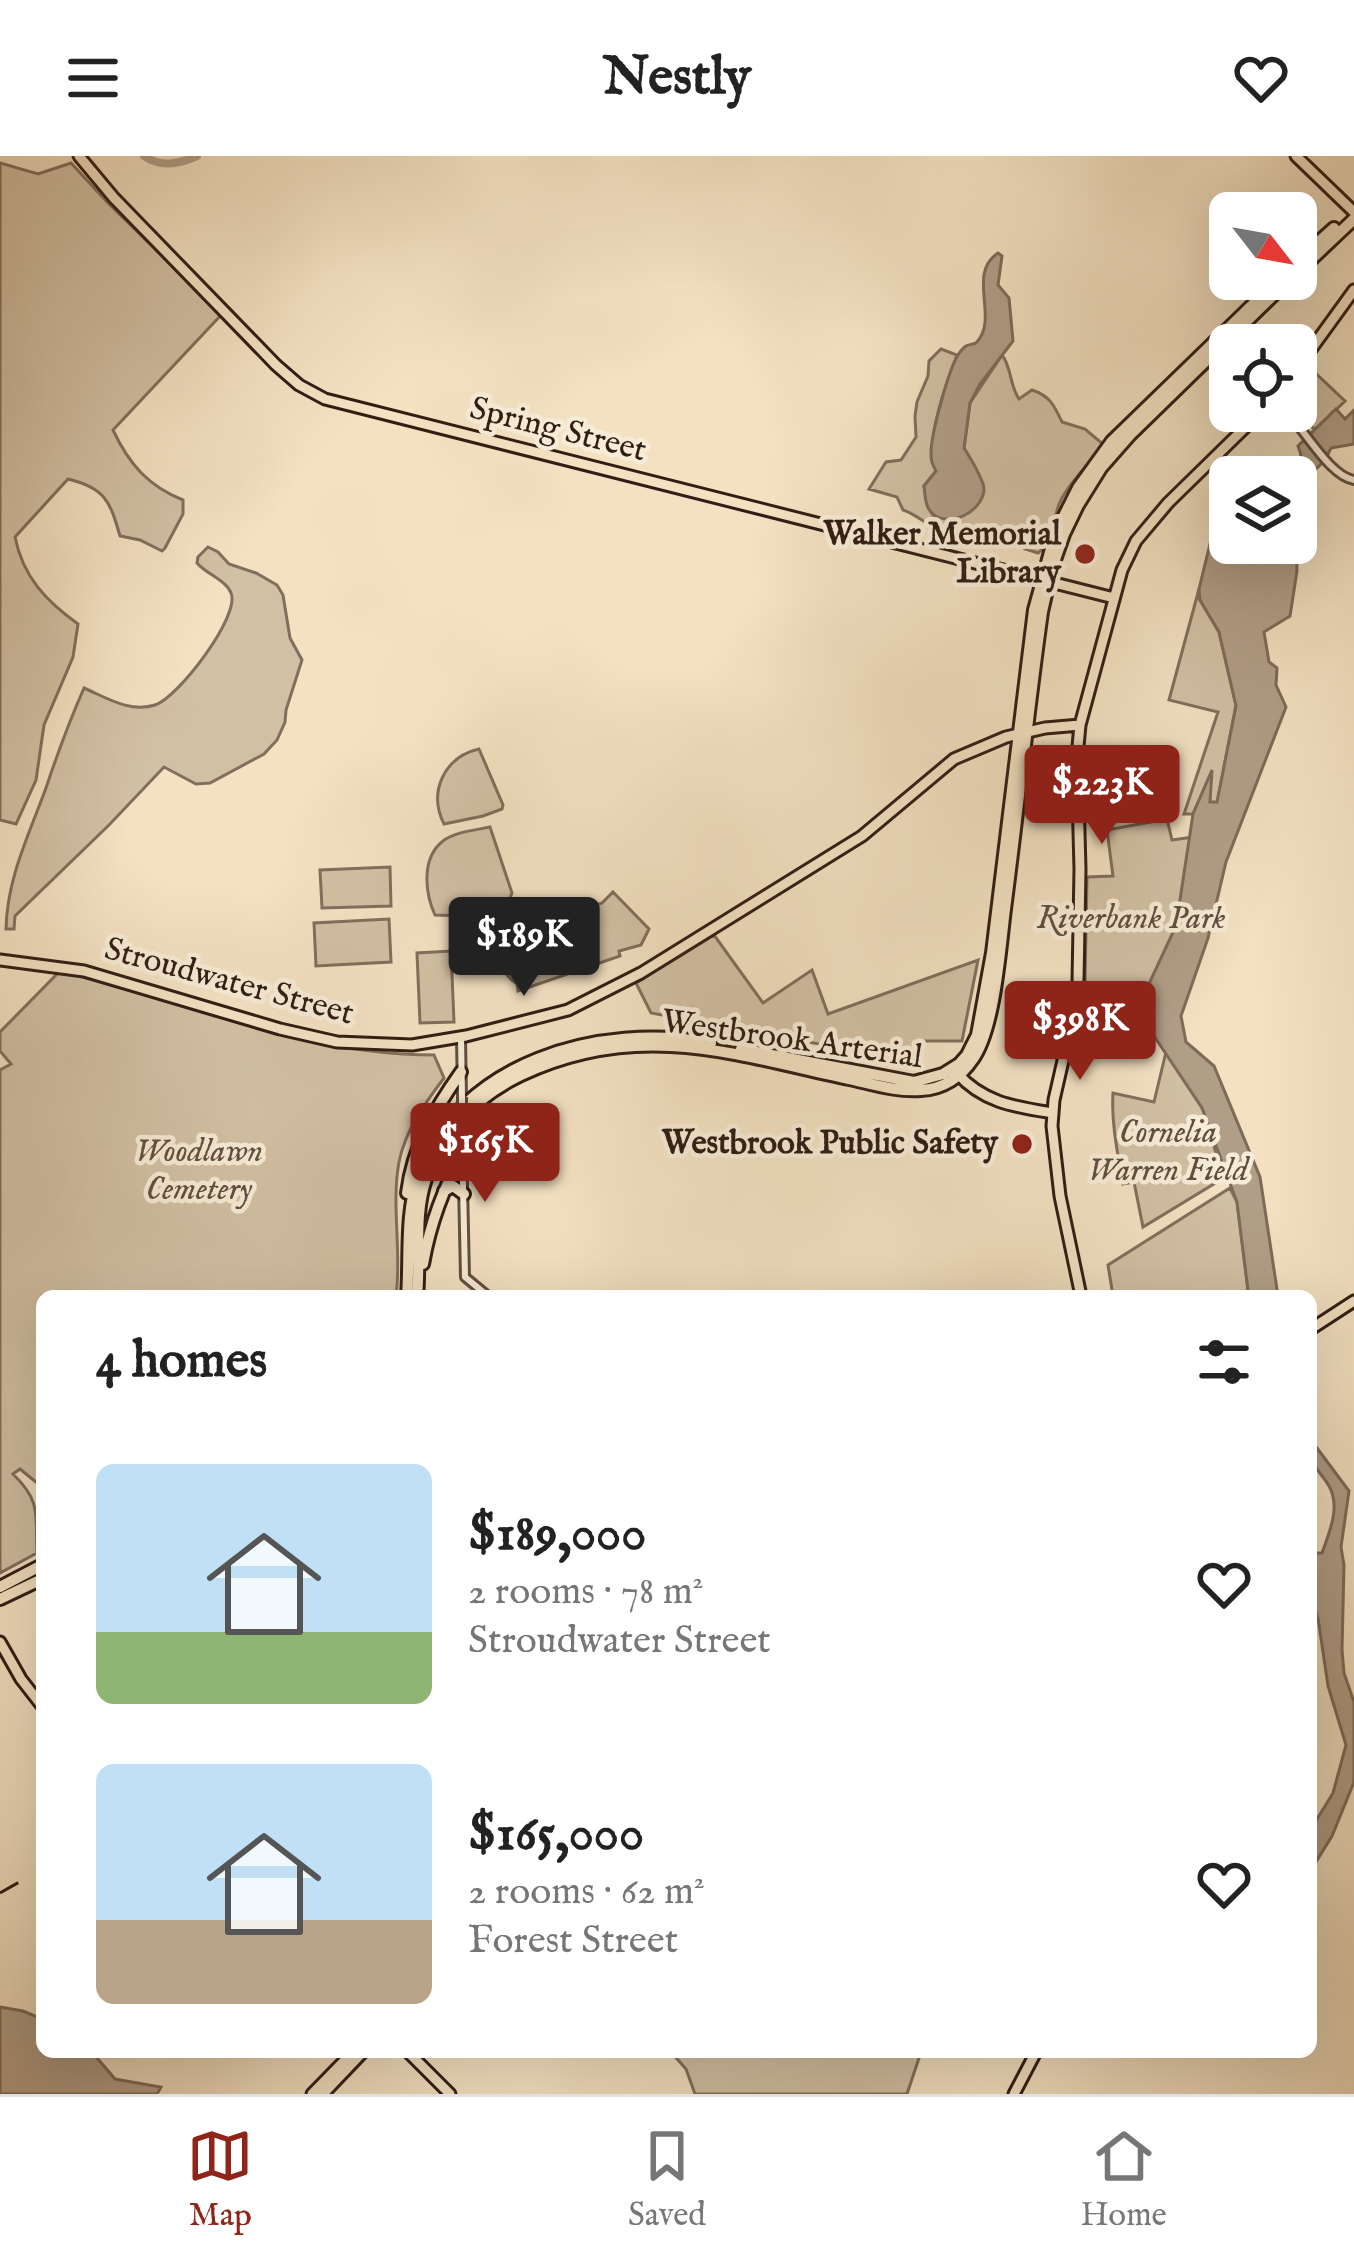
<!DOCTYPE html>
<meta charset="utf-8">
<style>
:root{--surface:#fff;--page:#f2f2f2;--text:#222;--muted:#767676;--line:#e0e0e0;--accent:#8f2418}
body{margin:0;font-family:"IM FELL English",serif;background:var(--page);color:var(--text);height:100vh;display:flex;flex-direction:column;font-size:45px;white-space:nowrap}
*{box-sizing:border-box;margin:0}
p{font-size:39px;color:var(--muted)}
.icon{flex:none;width:66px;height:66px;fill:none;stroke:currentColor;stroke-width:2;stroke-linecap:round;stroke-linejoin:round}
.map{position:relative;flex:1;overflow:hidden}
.side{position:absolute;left:36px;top:1134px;width:1281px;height:768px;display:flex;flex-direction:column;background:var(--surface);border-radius:18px;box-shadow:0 12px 48px #0002}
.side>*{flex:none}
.needle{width:78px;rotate:121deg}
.buttons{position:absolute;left:1209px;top:36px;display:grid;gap:24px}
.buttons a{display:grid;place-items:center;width:108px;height:108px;border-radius:18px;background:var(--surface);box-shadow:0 12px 48px #0002;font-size:60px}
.price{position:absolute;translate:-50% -102px;padding:0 27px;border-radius:12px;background:var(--accent);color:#fff;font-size:39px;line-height:78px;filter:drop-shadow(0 3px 6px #0008)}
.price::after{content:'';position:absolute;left:50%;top:72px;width:36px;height:27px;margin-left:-18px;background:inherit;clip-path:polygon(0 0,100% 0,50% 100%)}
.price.current{background:#222;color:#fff}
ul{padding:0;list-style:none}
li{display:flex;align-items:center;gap:36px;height:300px;padding:0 60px}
li span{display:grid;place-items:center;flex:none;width:336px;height:240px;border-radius:18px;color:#555}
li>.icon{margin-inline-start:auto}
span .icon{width:144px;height:144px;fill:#fffc;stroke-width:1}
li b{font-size:51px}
h2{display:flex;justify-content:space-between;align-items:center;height:144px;padding:0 60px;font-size:51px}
header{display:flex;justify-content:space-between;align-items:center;height:156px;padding:0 60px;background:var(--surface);font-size:54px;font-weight:800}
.tabs{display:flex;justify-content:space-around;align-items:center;height:168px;border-top:3px solid var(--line);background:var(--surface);font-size:33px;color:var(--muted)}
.tabs a{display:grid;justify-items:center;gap:6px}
.tabs .current{color:var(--accent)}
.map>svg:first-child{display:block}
.green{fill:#d2c0a4;stroke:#826e5c;stroke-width:3}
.water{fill:#b19e87;stroke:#7e6a59;stroke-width:3}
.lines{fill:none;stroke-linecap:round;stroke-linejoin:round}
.river{stroke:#b19e87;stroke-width:8}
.minor-casing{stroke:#624e40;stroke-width:12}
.major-casing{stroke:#311d14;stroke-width:15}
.highway-casing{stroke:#311d14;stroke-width:16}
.minor{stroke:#f7ecd7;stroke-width:6}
.major{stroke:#f3e1c2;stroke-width:9}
.highway{stroke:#f3e1c2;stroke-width:10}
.rail{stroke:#311d14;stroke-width:3;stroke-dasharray:21 21;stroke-linecap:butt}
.minor-bridge-casing{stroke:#624e40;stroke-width:12;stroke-linecap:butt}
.minor-bridge{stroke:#f7ecd7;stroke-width:6}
.poi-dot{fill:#8f2418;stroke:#f7ecd7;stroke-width:4.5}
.labels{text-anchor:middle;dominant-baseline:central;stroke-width:9;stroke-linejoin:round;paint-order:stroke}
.street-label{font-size:33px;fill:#311d14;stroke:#f7ecd7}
.poi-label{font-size:33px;font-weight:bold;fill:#311d14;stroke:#f7ecd7;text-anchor:end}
.park-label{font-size:33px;font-style:italic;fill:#614e3f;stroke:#f7ecd7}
</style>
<header><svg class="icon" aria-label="menu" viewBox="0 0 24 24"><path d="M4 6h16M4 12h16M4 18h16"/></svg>Nestly<svg class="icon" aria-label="heart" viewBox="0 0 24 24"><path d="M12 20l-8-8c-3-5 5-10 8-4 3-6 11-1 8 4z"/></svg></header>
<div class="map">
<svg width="1354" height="1938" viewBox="0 0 1354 1938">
<rect width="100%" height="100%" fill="#f3e1c2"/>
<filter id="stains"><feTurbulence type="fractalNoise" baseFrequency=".00167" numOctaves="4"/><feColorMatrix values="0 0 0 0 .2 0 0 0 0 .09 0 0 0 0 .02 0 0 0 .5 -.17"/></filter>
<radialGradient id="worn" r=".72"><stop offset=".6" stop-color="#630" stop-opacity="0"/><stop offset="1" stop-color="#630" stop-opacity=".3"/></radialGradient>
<path class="green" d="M0 7 38 18 71 7 108 47 222 158 113 274C129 308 148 330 183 344V358L165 392 162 395 140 384 120 380C110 345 105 332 68 323L15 381C23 421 46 445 78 468L73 501 44 569 36 624 16 668 0 664Z
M941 193 957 199C947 225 923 291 936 315L924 330 928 351 933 359 953 362 983 328 964 292 970 247 1002 199C1012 212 1009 228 1019 243L1032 234C1050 240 1054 249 1062 266L1085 273 1104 289C1091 306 1071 324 1061 344 1051 363 1057 382 1038 397L1025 393 1007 378C983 380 961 380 938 373 925 368 916 358 903 354L897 341 869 333 886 306 901 304 916 281 915 260 917 246 928 220 929 205Z
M1308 210 1345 245 1315 274 1296 252V228Z
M208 391 218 396 229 408 256 417 277 429 283 439 290 482 302 504 286 554 285 566 277 584 264 598 210 627 196 628 164 611 109 669 15 760 14 773H6C7 721 30 677 47 629 58 596 70 564 84 532 107 542 130 557 155 549 178 542 241 459 231 437 226 424 206 418 197 407L198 401Z
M1199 433 1200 444 1219 476 1236 549 1217 647 1209 646 1211 618 1193 658H1184L1218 556 1169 544Z
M479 593 503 649 502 653 483 660 444 668C428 636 444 601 479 593Z
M1167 663 1172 684 1193 681C1187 716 1181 750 1171 784 1165 804 1153 814 1150 836L1085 829 1087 721 1113 720 1107 674Z
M490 671 512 737 508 747 471 760 435 759C425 737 421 702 443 685 454 676 476 674 490 671Z
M390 711 391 750 322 752 320 714Z
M613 736 649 773 641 789 619 795 620 800 518 835 517 828C502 818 497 805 504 788L500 782 602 747Z
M389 763 391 806 316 810 314 767Z
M714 779 763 847 812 814 828 858 978 804 962 885H920L917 906 651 857 636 827Z
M451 795 454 866 420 867 417 797Z
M60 815C184 846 305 899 434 899L444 922C425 947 405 975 399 1006 391 1050 402 1095 396 1140H42V1331L20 1313 13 1318C42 1346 35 1359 37 1397L0 1417V914L11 908 0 895V876Z
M1166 896 1184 912 1214 978 1213 986 1222 1023 1143 1071 1134 1026 1123 1028C1118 999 1111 967 1113 937L1154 946Z
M1230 1032 1237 1046 1248 1134 1243 1140H1113L1108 1109Z
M671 1896H921L907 1938H695L686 1913Z"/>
<path class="water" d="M998 97 1002 100 998 129 1009 142 1013 185 980 228 970 247 964 292C970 302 984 323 984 334 982 356 949 373 932 357 925 351 925 338 924 330L936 315C932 307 931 306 931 297 931 279 949 210 960 196 967 188 966 190 976 187 1000 163 966 118 998 97Z
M1336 253 1345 263 1354 254V288L1331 292 1325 304 1309 320 1296 381 1297 415 1290 460 1264 476 1269 506 1277 512 1276 529 1286 551 1226 706 1208 782 1181 860 1186 886 1214 910 1260 1021 1278 1140H1243L1248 1134 1237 1046 1202 952 1150 874 1146 858V834L1176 770 1193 658 1212 614 1210 646H1217L1236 550 1219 476 1200 444 1199 433 1211 384 1217 369 1230 359V387H1296V321H1281L1294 314 1301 299 1298 290Z
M1317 1292 1349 1335 1341 1391 1344 1409 1342 1494 1344 1517 1354 1546V1626L1332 1680 1311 1714V1673L1333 1637 1346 1589 1328 1530 1318 1462 1311 1441V1397H1322C1329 1377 1341 1351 1329 1330 1322 1318 1312 1311 1311 1296Z
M0 1851 23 1855 42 1863V1896H92L115 1923 161 1931 157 1938H0Z"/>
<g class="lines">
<path class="river" d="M144 0C161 12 179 8 197 0"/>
<g class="minor-casing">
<path id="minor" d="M1285 255C1305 273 1329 320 1354 324
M461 881 462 941
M462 982 465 1121 488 1140"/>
</g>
<g class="major-casing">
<path id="major" d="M79 0 114 42 276 209 299 229 325 243 1114 442
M1296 0 1354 56
M1296 214 1354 134
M0 804 84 815 280 873 337 886 412 889 466 880 568 854 641 817 862 680 954 603 1006 581 1045 572 1080 569
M957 917C983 947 1016 951 1053 957
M1081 1140 1060 1040 1052 970 1054 944 1075 852 1078 826 1080 713 1077 601 1080 569 1122 414 1136 385 1168 347 1262 255
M1311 1173 1354 1145
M0 1486 21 1523 42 1550
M408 1896 450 1938
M312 1938 353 1896
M323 1938 363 1896
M1014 1938 1036 1896"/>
</g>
<g class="highway-casing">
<path id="highway" d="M1296 106 1334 72
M1296 118 1354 63
M741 893 914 926 943 918 959 908 967 899 977 879 992 797 1034 454 1055 378 1078 332 1112 285 1279 123
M444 1035 453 1030 464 1038
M407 1037C413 990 434 954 461 916
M423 1108C430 1069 443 1032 463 998
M407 1140C410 1101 405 1059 418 1021 458 905 601 866 711 887
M417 1140C421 1101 413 1061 426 1023 442 974 476 941 521 919 568 897 619 887 671 890 731 893 791 911 849 923 872 928 897 936 921 934 943 933 961 921 973 903 995 872 1000 792 1005 753 1018 654 1028 555 1042 456L1052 412 1064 378 1078 349 1101 312 1130 279 1290 123
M0 1431 42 1409
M0 1443 42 1423"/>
</g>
<use href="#minor" class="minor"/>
<use href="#major" class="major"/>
<use href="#highway" class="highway"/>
<path class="rail" d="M0 1737 42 1713"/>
<g class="minor-bridge-casing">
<path id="minor-bridge" d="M462 941V982"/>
</g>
<use href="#minor-bridge" class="minor-bridge"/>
</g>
<g class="poi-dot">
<circle cx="1085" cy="398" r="12"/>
<circle cx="1022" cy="988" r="12"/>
</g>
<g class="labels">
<g class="street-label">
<text transform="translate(558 274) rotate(14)">Spring Street</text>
<text transform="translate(229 826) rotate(15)">Stroudwater Street</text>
<text transform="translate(792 884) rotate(8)">Westbrook Arterial</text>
</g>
<g class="poi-label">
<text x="1061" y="379">Walker Memorial<tspan x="1061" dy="38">Library</tspan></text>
<text x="998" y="988">Westbrook Public Safety</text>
</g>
<g class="park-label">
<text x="1131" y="763">Riverbank Park</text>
<text x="1168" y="977">Cornelia<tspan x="1168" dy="38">Warren Field</tspan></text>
<text x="199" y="996">Woodlawn<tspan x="199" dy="38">Cemetery</tspan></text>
</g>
</g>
<rect width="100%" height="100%" filter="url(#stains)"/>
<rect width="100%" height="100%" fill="url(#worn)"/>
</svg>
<div class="buttons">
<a><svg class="needle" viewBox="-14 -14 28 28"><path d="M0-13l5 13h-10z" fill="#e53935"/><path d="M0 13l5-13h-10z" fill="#767676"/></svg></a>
<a><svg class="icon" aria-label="locate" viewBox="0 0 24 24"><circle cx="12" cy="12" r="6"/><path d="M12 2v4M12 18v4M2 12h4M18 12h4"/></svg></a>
<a><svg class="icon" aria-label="layers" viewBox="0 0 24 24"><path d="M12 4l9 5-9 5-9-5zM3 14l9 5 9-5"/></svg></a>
</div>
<b class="price" style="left:1102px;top:691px">$223K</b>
<b class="price current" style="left:524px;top:843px">$189K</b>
<b class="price" style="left:1080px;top:927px">$398K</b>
<b class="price" style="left:485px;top:1049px">$165K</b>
<section class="side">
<h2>4 homes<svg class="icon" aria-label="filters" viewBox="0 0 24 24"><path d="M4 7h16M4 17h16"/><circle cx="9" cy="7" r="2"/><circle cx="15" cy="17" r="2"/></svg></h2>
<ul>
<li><span style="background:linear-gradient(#bfe0f5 70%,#8fb573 0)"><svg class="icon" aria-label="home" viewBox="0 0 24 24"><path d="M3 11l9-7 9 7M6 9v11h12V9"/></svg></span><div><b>$189,000</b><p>2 rooms · 78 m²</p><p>Stroudwater Street</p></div><svg class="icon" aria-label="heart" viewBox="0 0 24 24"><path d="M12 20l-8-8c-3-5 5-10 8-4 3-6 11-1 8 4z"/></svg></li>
<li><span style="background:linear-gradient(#bfe0f5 65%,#b9a48a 0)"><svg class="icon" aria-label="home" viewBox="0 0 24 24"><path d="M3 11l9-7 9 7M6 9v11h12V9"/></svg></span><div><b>$165,000</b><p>2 rooms · 62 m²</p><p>Forest Street</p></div><svg class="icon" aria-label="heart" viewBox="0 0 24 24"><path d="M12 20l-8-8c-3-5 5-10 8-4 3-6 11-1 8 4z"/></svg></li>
</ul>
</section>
</div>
<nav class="tabs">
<a class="current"><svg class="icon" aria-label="map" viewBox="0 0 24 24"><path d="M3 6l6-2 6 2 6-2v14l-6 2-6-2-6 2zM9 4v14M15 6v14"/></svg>Map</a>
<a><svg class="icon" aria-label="saved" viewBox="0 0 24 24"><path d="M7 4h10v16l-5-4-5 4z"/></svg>Saved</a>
<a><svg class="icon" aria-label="home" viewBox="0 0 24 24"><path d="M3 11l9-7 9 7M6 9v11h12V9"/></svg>Home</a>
</nav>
